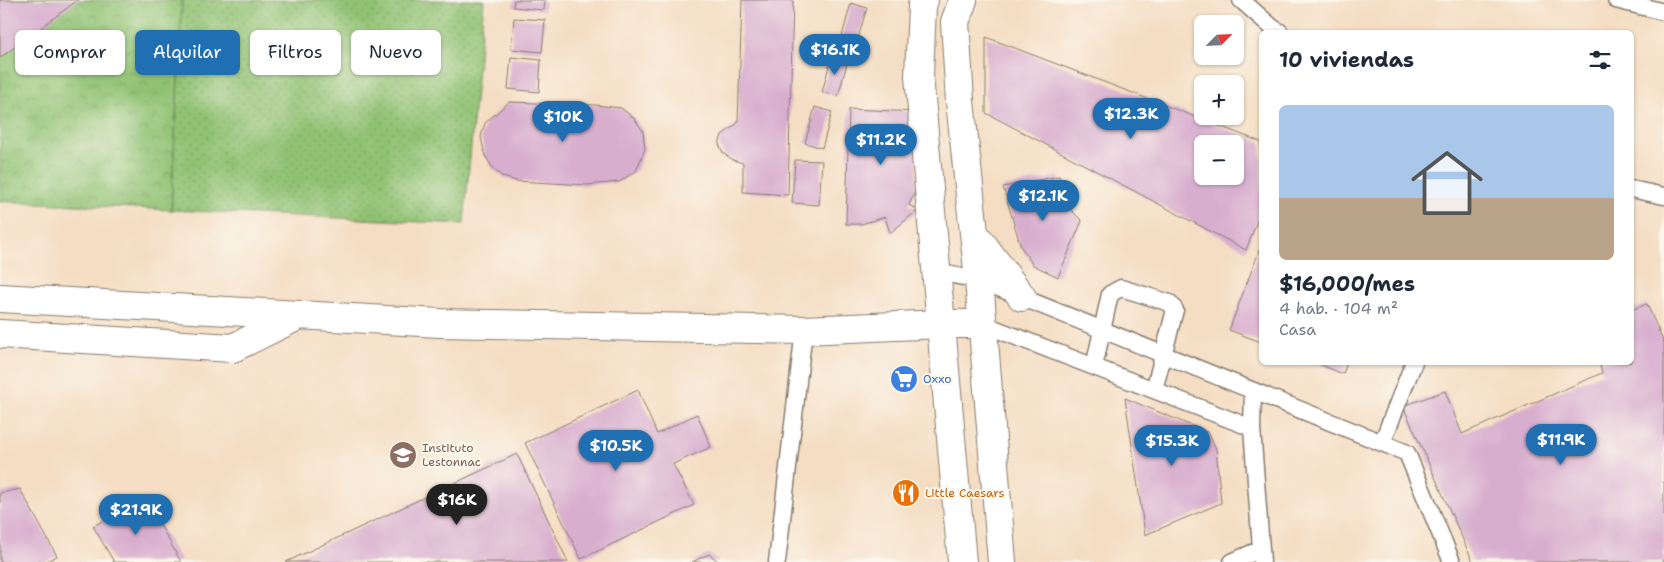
<!DOCTYPE html>
<html lang="es">
<meta charset="utf-8">
<style>
:root{--surface:#fff;--page:#f2f2f3;--text:#1f2937;--muted:#747a83;--line:#e0e1e3;--accent:#1f6fb2}
body{margin:0;font-family:"Shantell Sans",sans-serif;background:var(--page);color:var(--text);height:100vh;display:flex;flex-direction:column;font-size:19px;white-space:nowrap}
*{box-sizing:border-box;margin:0}
p{font-size:16px;color:var(--muted)}
.icon{flex:none;width:28px;height:28px;fill:none;stroke:currentColor;stroke-width:2;stroke-linecap:round;stroke-linejoin:round}
.map{position:relative;flex:1;overflow:hidden}
.side{position:absolute;left:1259px;top:30px;width:375px;height:335px;display:flex;flex-direction:column;background:var(--surface);border-radius:8px;box-shadow:0 1px 4px #0004}
.side>*{flex:none}
.top-card{position:absolute;left:15px;top:30px;width:475px;height:45px;display:flex;gap:10px}
.needle{width:32px;rotate:66deg}
.controls{position:absolute;left:1194px;top:15px;display:grid;gap:10px}
.controls a{display:grid;place-items:center;width:50px;height:50px;border-radius:8px;background:var(--surface);box-shadow:0 1px 4px #0004;font-size:25px}
.price{position:absolute;translate:-50% -42px;padding:0 11px;border-radius:18px;background:var(--accent);color:#fff;font-size:16px;line-height:32px;filter:drop-shadow(0 1px 2px #0008)}
.price::after{content:'';position:absolute;left:50%;top:30px;width:15px;height:11px;margin-left:-8px;background:inherit;clip-path:polygon(0 0,100% 0,50% 100%)}
.price.current{background:#222;color:#fff}
ul{padding:0;list-style:none}
li{display:grid;align-content:center;gap:10px;height:265px;padding:0 20px}
li+li{border-top:1px solid var(--line)}
li span{display:grid;place-items:center;height:155px;border-radius:8px;color:#555}
li>.icon{margin-inline-start:auto}
span .icon{width:90px;height:90px;fill:#fffc;stroke-width:1}
li b{font-size:21px}
h2{display:flex;justify-content:space-between;align-items:center;height:60px;padding:0 20px;font-size:21px}
.tag{padding:0 18px;border-radius:8px;background:var(--surface);box-shadow:0 1px 4px #0004;font-size:18px;line-height:45px}
.tag.current{background:var(--accent);color:#fff}
.map>svg:first-child{display:block}
.grass{fill:url(#grass-dots);stroke:#566f48}
.park{fill:url(#park-crowns);stroke:#566f48}
.building{fill:#d8aecf;fill-rule:evenodd}
.lines{fill:none;stroke-linecap:round;stroke-linejoin:round}
.lane-casing{stroke:#887c6f;stroke-width:19}
.street-casing{stroke:#887c6f;stroke-width:30}
.secondary-casing{stroke:#887c6f;stroke-width:30}
.lane{stroke:#fff;stroke-width:16}
.street{stroke:#fff;stroke-width:28}
.secondary{stroke:#fff;stroke-width:28}
.labels{text-anchor:middle;dominant-baseline:central;stroke-width:4;stroke-linejoin:round;paint-order:stroke}
.shop-label{font-size:12px;fill:#366cbe;stroke:#fbf7ec;text-anchor:start}
.education-label{font-size:12px;fill:#785e54;stroke:#fbf7ec;text-anchor:start}
.food-label{font-size:12px;fill:#c56008;stroke:#fbf7ec;text-anchor:start}
</style>
<div class="map">
<svg width="1664" height="562" viewBox="0 0 1664 562">
<defs>
<pattern id="grass-dots" width="8" height="8" patternUnits="userSpaceOnUse" patternTransform="scale(1.25)"><rect width="8" height="8" fill="#90c273"/><path d="M2 2h.1M6 6h.1" fill="none" stroke="#7ca663" stroke-width="1.8" stroke-linecap="round"/></pattern>
<pattern id="park-crowns" width="20" height="18" patternUnits="userSpaceOnUse" patternTransform="scale(1.25)"><rect width="20" height="18" fill="#90c273"/><path d="M2 6a3 3 0 1 1 6 0M12 15a3 3 0 1 1 6 0" fill="none" stroke="#7ca663"/></pattern>
</defs>
<rect width="100%" height="100%" fill="#fbf7ec"/>
<filter id="ink" filterUnits="userSpaceOnUse"><feTurbulence type="fractalNoise" baseFrequency=".02" numOctaves="2"/><feDisplacementMap in="SourceGraphic" scale="10" xChannelSelector="R" yChannelSelector="G"/><feConvolveMatrix kernelMatrix="1 2 1 2 8 2 1 2 1" color-interpolation-filters="sRGB"/></filter>
<filter id="wash" filterUnits="userSpaceOnUse"><feTurbulence type="fractalNoise" baseFrequency=".0096" numOctaves="4" result="noise"/><feDisplacementMap in="SourceGraphic" scale="20" xChannelSelector="R" yChannelSelector="G"/><feGaussianBlur stdDeviation="1.12" result="paint"/><feColorMatrix in="noise" values="0 0 0 0 0 0 0 0 0 0 0 0 0 0 0 0 0 1.4 0 .05"/><feComposite in="paint" operator="in"/></filter>
<g filter="url(#wash)">
<rect width="100%" height="100%" fill="#f4ddc2"/>
<path class="grass" d="M182 0H484L464 224 171 210Z"/>
<path class="park" d="M0 0H182L171 210 0 201Z"/>
<g id="blocks">
<path class="building" d="M0 0H78L0 58Z
M514 0H545L544 10 513 7Z
M742 0H793L788 195 743 192V163L733 160 723 153 719 144 722 135 738 123Z
M851 3 867 8 856 44 841 40Z
M514 18 545 20 542 52 511 49Z
M986 37 1261 142V211L1246 250 986 113ZM1202 144H1235V176H1202Z
M832 55 848 60 838 96 822 92Z
M511 57 541 60 539 92 508 89Z
M509 102 596 105 621 108 634 118 643 131 645 149 636 171 619 182 586 185 516 181 503 177 493 169 485 155 481 137 485 123Z
M815 107 832 112 822 148 805 143Z
M849 109 918 112 916 190 909 205 918 210 890 233 885 217 861 224H846Z
M795 160 822 161 819 205 792 203Z
M1059 176 1067 206 1082 221 1058 277 1033 265 1021 247 1003 187Z
M1261 246V342L1229 330Z
M1647 304 1664 343V562H1473L1403 406 1445 391 1462 434 1602 373 1599 362H1631V310Z
M1314 362H1347L1343 374Z
M638 390 657 434 697 414 711 447 673 464 694 505 581 559 525 443Z
M1125 398 1209 433 1216 449 1221 503 1145 535Z
M517 454 568 562H286Z
M20 489 57 556 45 562H0V493Z
M145 498 181 562H114L93 526Z
M709 554 719 562H692Z"/>
</g>
</g>
<g filter="url(#ink)">
<use href="#blocks" fill-opacity="0" stroke="#887c6f" stroke-width="1"/>
<g class="lines">
<g class="lane-casing">
<path id="lane" d="M1241 0 1273 28 1280 32
M1616 0 1664 12
M1631 189 1664 196
M937 272 979 280 1407 453 1452 562
M983 324 1252 428 1262 562
M1094 367 1110 294 1121 288 1170 303 1175 310 1154 390
M1252 428 1253 391
M1382 443 1414 362
M777 562 804 330
M1232 562 1261 549"/>
</g>
<g class="street-casing">
<path id="street" d="M0 298 439 323 804 330 942 324H983
M0 334 233 348 298 316"/>
</g>
<g class="secondary-casing">
<path id="secondary" d="M924 0 922 6 919 76 962 562
M963 0 955 22 960 101 979 280 1002 562
M974 233 1022 297"/>
</g>
<use href="#lane" class="lane"/>
<use href="#street" class="street"/>
<use href="#secondary" class="secondary"/>
</g>
</g>
<defs>
<g id="supermarket-disc" transform="scale(1.4375)"><circle r="9.5" fill="#3f7fe0" stroke="#fbf7ec"/><path d="M-6-5.5h2.5l.6 2H6L4.5 2H-2.5L-4.4-4H-6ZM-1.5 3.2a1.3 1.3 0 1 0 .1 0ZM3 3.2a1.3 1.3 0 1 0 .1 0Z" fill="#fff"/></g>
<g id="school-disc" transform="scale(1.4375)"><circle r="9.5" fill="#8d6e63" stroke="#fbf7ec"/><path d="M0-5L7-2L0 1L-7-2ZM-4 1L0 2.5L4 1V4Q0 6-4 4Z" fill="#fff"/></g>
<g id="restaurant-disc" transform="scale(1.4375)"><circle r="9.5" fill="#e8710a" stroke="#fbf7ec"/><path d="M-5-6h1v4h1v-4h1v4h1v-4h1v5L-1.5 .5V6h-2V.5L-5-1ZM5-6V6H3V1.5H1.5Q1.5-4 5-6Z" fill="#fff"/></g>
</defs>
<g fill-rule="evenodd">
<use href="#supermarket-disc" x="904" y="379"/>
<use href="#school-disc" x="403" y="455"/>
<use href="#restaurant-disc" x="906" y="493"/>
</g>
<g class="labels">
<g class="shop-label">
<text x="923" y="379">Oxxo</text>
</g>
<g class="education-label">
<text x="422" y="448">Instituto<tspan x="422" dy="14">Lestonnac</tspan></text>
</g>
<g class="food-label">
<text x="925" y="493">Little Caesars</text>
</g>
</g>
</svg>
<div class="controls">
<a><svg class="needle" viewBox="-14 -14 28 28"><path d="M0-13l5 13h-10z" fill="#e53935"/><path d="M0 13l5-13h-10z" fill="#747a83"/></svg></a>
<a>+</a>
<a>−</a>
</div>
<b class="price" style="left:835px;top:76px">$16.1K</b>
<b class="price" style="left:1131px;top:140px">$12.3K</b>
<b class="price" style="left:563px;top:143px">$10K</b>
<b class="price" style="left:881px;top:166px">$11.2K</b>
<b class="price" style="left:1043px;top:222px">$12.1K</b>
<b class="price" style="left:1561px;top:466px">$11.9K</b>
<b class="price" style="left:1172px;top:467px">$15.3K</b>
<b class="price" style="left:616px;top:472px">$10.5K</b>
<b class="price current" style="left:457px;top:526px">$16K</b>
<b class="price" style="left:136px;top:536px">$21.9K</b>
<div class="top-card">
<a class="tag">Comprar</a>
<a class="tag current">Alquilar</a>
<a class="tag">Filtros</a>
<a class="tag">Nuevo</a>
</div>
<section class="side">
<h2>10 viviendas<svg class="icon" aria-label="filters" viewBox="0 0 24 24"><path d="M4 7h16M4 17h16"/><circle cx="9" cy="7" r="2"/><circle cx="15" cy="17" r="2"/></svg></h2>
<ul>
<li><span style="background:linear-gradient(#a9c7e8 60%,#b9a48a 0)"><svg class="icon" aria-label="home" viewBox="0 0 24 24"><path d="M3 11l9-7 9 7M6 9v11h12V9"/></svg></span><div><b>$16,000/mes</b><p>4 hab. · 104 m²</p><p>Casa</p></div></li>
</ul>
</section>
</div>
